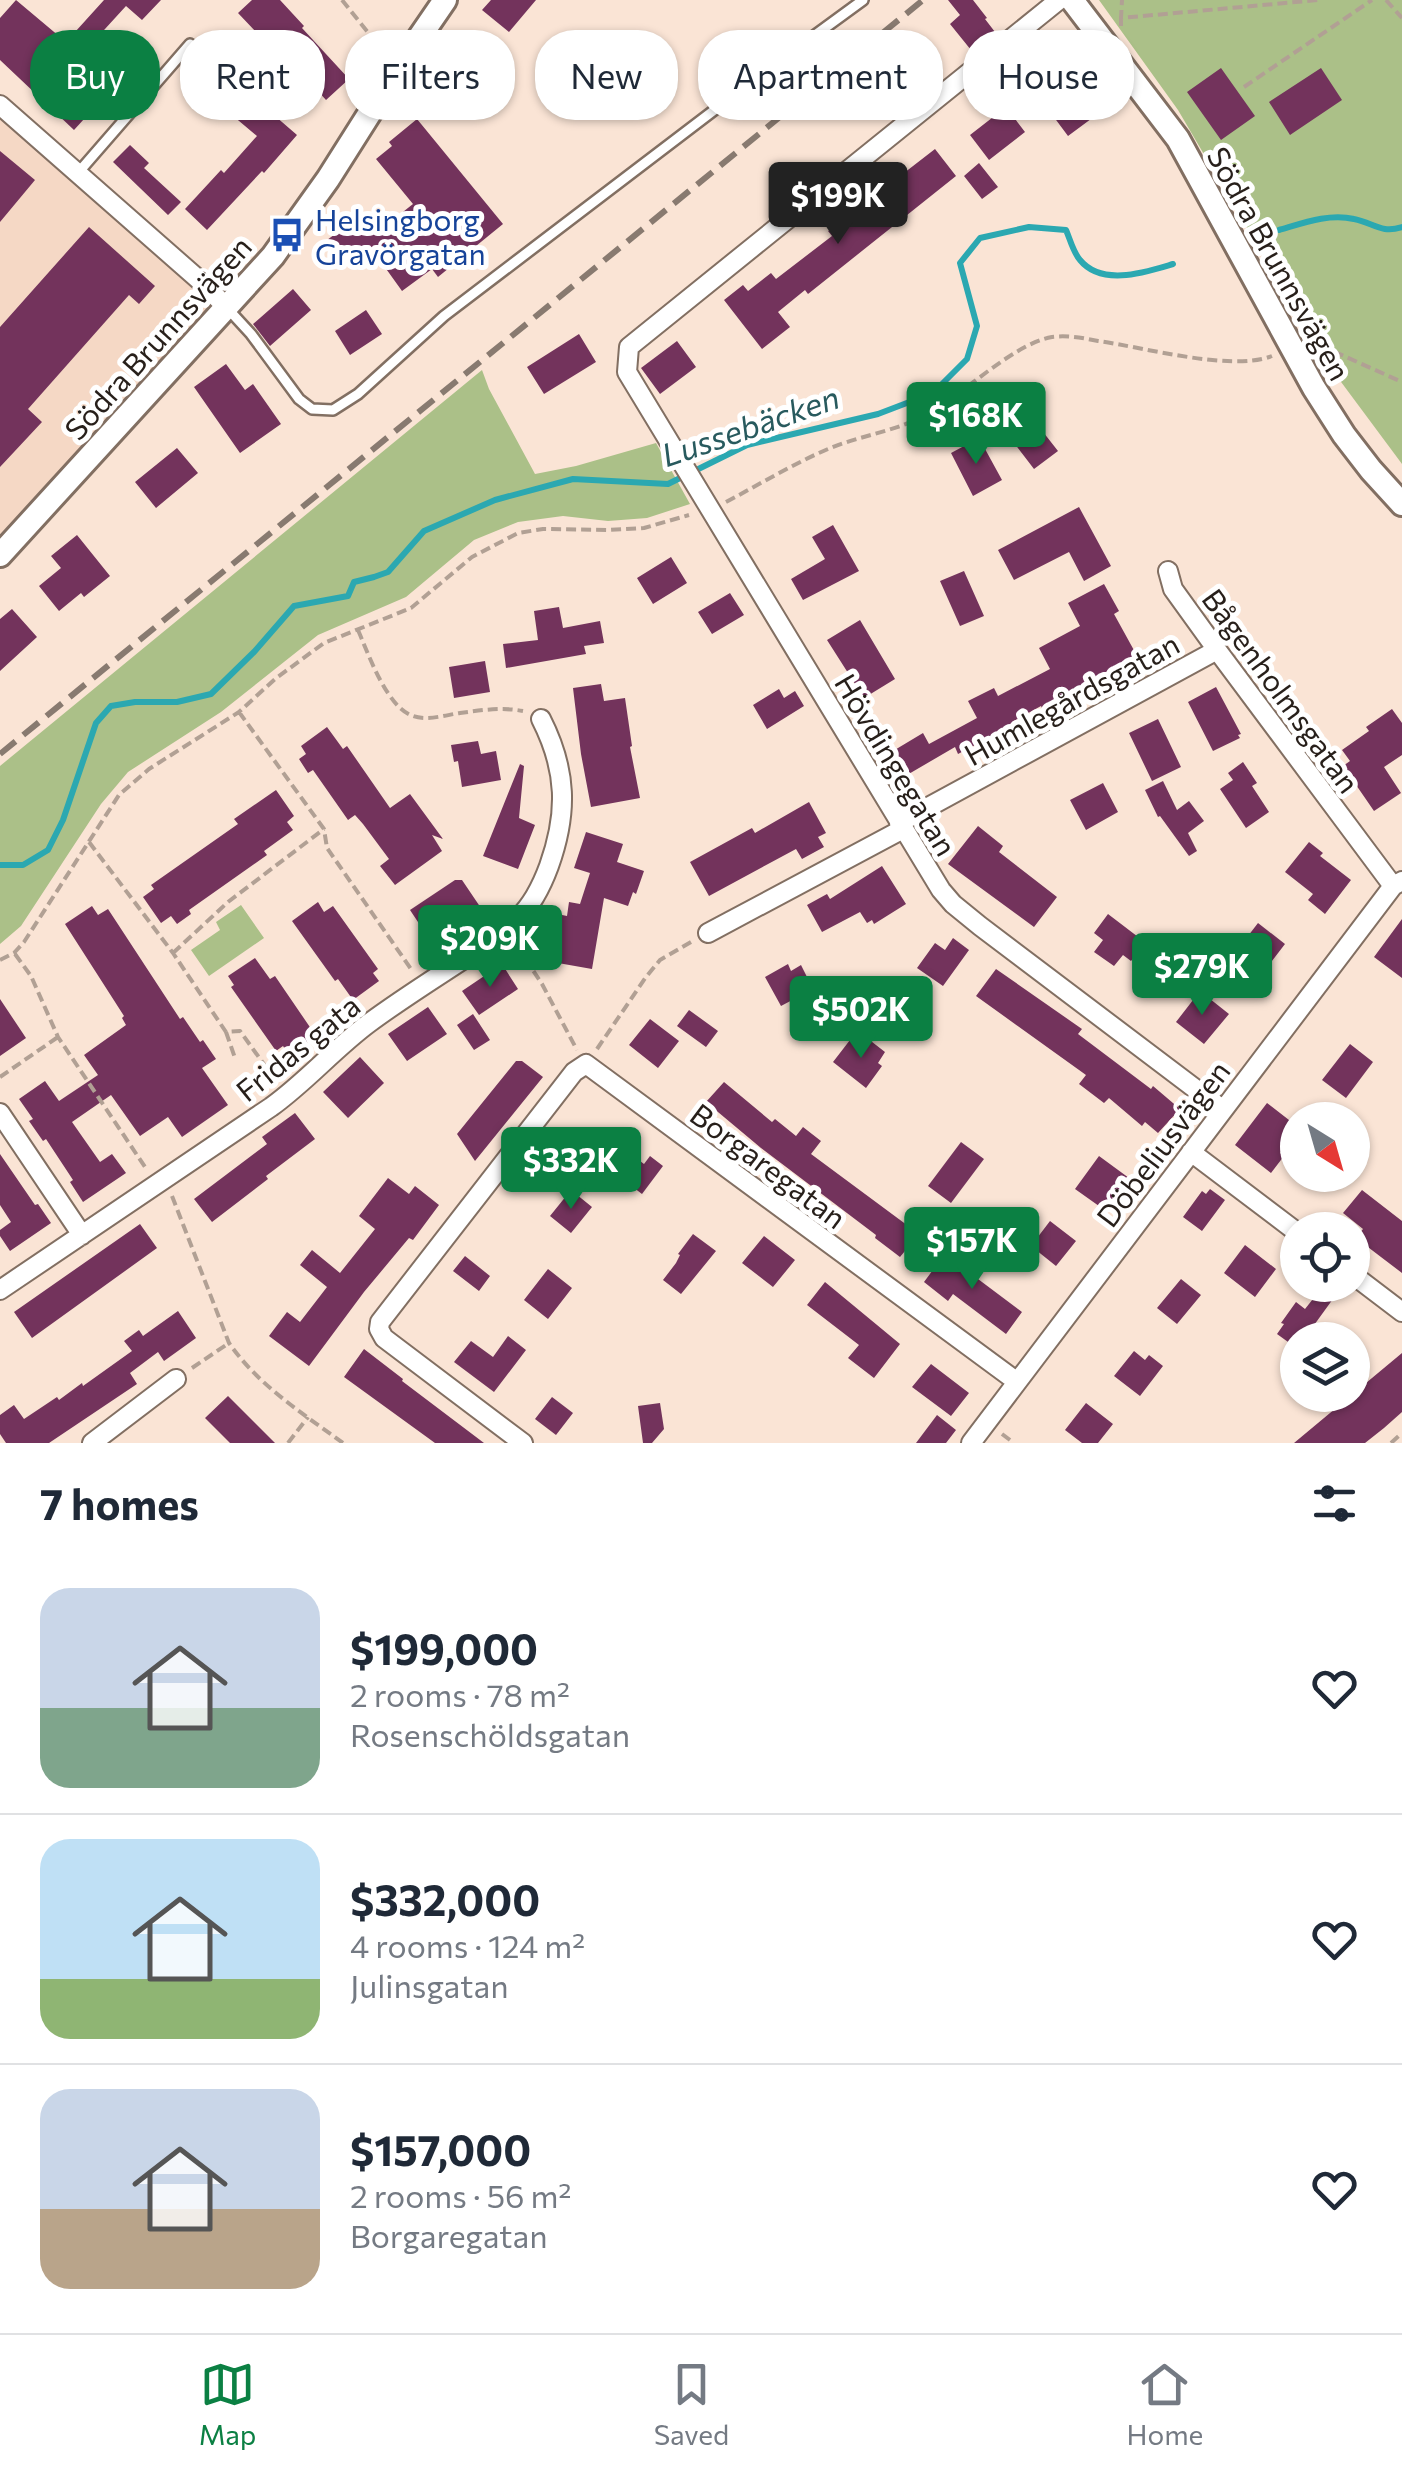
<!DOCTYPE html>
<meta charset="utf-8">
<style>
:root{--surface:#fff;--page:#f2f2f3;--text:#1f2937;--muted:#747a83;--line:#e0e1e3;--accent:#0b8043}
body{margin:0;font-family:Commissioner,sans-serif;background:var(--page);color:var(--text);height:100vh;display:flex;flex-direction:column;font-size:38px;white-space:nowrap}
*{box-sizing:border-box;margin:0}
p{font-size:32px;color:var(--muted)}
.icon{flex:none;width:55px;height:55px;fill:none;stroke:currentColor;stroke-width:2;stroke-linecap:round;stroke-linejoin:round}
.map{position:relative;height:1443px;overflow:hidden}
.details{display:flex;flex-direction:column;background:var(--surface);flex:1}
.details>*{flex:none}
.banner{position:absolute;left:30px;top:30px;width:1342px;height:90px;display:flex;gap:20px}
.needle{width:65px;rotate:143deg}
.tools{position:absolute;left:1280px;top:1102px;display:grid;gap:20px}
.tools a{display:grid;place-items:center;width:90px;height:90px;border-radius:50%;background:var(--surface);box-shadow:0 2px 8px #0004;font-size:50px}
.price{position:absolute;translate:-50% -85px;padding:0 22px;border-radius:10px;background:var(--accent);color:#fff;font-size:32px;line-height:65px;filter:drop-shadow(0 2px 5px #0008)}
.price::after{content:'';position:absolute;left:50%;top:60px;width:30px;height:22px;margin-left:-15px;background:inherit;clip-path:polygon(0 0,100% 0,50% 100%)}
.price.current{background:#222;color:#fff}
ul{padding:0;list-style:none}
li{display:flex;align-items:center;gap:30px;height:250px;padding:0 40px}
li+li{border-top:2px solid var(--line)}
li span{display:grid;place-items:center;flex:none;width:280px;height:200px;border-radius:30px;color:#555}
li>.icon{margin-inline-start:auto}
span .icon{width:120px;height:120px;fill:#fffc;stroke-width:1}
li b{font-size:42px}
h2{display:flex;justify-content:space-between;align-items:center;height:120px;padding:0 40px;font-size:42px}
.chip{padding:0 35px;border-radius:40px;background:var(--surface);box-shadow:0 2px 8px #0004;font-size:35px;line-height:90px}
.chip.current{background:var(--accent);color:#fff}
.tabs{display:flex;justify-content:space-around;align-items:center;height:140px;border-top:2px solid var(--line);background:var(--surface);font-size:28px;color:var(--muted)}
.tabs a{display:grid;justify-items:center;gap:5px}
.tabs .current{color:var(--accent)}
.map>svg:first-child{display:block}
.built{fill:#f5d8c5}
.green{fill:#abc088}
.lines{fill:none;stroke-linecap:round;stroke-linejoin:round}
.stream{stroke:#2ba8b1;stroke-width:6}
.building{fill:#73335c}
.service-casing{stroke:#826f62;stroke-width:14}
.minor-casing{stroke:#826f62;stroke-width:22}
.tertiary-casing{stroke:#826f62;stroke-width:28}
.path{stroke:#b1a094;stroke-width:4;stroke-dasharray:10 5;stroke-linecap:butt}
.service{stroke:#fff;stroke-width:9}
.minor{stroke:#fff;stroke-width:18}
.tertiary{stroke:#fff;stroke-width:22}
.rail{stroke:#887a70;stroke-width:6;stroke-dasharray:20 10;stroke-linecap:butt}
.labels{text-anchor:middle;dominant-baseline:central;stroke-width:10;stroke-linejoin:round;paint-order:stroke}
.transit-label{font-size:30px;fill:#164399;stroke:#fff;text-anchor:start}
.street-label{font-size:30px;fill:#271f1a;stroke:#fff}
.water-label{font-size:32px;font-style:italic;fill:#285a5e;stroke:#fff}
</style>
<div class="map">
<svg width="1402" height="1443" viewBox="0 0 1402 1443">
<rect width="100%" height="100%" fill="#fae4d5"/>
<path class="built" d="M0 117 71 176 217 307 0 546Z"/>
<path class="green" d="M1099 0H1402V464L1324 359 1178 110Z
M482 370 489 389 535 474 576 466 656 443 690 504 647 518 608 521 563 516 518 522 474 540 406 597 318 635 221 712 128 772 101 804 21 926 0 944V766Z
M241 905 264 938 209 976 191 950 220 930 216 922Z"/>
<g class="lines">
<path class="stream" d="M1279 230C1303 223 1329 213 1354 219 1374 223 1381 234 1402 227
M0 865H23L48 850 63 820 96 723 111 706 135 702H177L211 694 254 652 294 606 348 596 354 582 374 577 388 572 424 531 495 500 573 479 668 484 747 445 878 414 933 393 967 359 977 326 960 263 980 238 1029 227 1066 230C1070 239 1073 252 1080 260 1102 287 1146 272 1173 264"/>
</g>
<path class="building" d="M16 0 66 42 104 0H161L142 20 126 6 62 76 95 107 74 130 0 60V18Z
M252 0H280L304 26 302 28 349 79 326 100 263 30 258 34 238 13Z
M491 0H536L509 32 482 10Z
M948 0H973L987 18 985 19 995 32 971 50 950 24 960 15Z
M444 38 478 65 464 83 456 77 435 104 414 87 435 60 429 56Z
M1221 68 1255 116 1221 140 1187 92Z
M1321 68 1342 100 1290 135 1269 102Z
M1060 69 1095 116 1068 136 1033 89Z
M244 89 297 135 264 173 262 171 207 230 185 209 221 170 224 173 257 136 226 110Z
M1006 107 1025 132 989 160 970 135Z
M417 119 503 224 438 277 432 269 402 291 369 245 344 263 327 240 361 215 375 234 413 204 376 159 392 146 389 142Z
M130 145 149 163 144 168 181 202 168 215 113 162Z
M935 149 956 176 808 294 805 290 778 312 790 327 762 349 724 300 743 285 748 291 771 273 776 279 832 236 828 231 832 229 825 220 853 198 860 207Z
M0 151 35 180 0 222Z
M979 163 998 187 982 199 964 176Z
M89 227 155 286 139 304 129 295 28 409 42 422 0 467V327Z
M293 289 311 310 270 346 253 324Z
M366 310 382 334 350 355 335 331Z
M579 334 596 362 544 394 527 367Z
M677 341 696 367 660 394 641 368Z
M226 364 245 390 253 384 281 424 240 453 194 387Z
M1025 409 1058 451 1034 469 1002 427Z
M979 438 1002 480 973 496 951 453Z
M177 448 198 473 156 508 135 482Z
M1079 507 1111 566 1084 581 1069 552 1014 580 998 550Z
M833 525 859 571 803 600 791 579 825 559 812 537Z
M77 535 110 576 84 597 81 593 59 611 39 586 61 568 51 556Z
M671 557 687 583 653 604 637 578Z
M964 571 984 616 960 626 940 581Z
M1104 584 1119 611 1114 614 1141 663 1109 681 1107 676 1043 710 1041 706 1012 722 1014 725 958 754 955 747 907 775 893 751 923 733 929 744 977 718 968 701 994 688 998 696 1050 669 1039 648 1080 626 1068 603Z
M730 593 744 615 712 634 698 612Z
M559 607 563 628 600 621 604 643 584 646 586 654 506 668 503 644 538 640 534 611Z
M12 609 37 637 0 671V619Z
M860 620 895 679 864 698 827 640Z
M485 661 490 692 454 698 449 667Z
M601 684 604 701 625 698 632 746 630 747 640 798 591 807 581 754 573 688Z
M1216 687 1241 734 1238 735 1240 738 1213 751 1188 702Z
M779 689 784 698 795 691 804 706 767 729 753 705Z
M1392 709 1402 723V755L1384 767 1401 793 1374 811 1343 766 1350 761 1342 750 1369 731 1366 727Z
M1158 719 1181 767 1152 781 1129 733Z
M327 727 343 749 347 746 390 808 410 794 443 839 432 835 442 851 395 885 380 866 389 859 363 824 355 815 348 820 313 770 308 773 299 759 306 754 301 746Z
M478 741 481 754 496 751 501 780 462 787 458 761 454 762 451 745Z
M1243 762 1257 783 1252 786 1269 812 1246 828 1220 789 1233 780 1228 773Z
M520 764 524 766 519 818 535 825 518 869 483 856Z
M1163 781 1177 810 1189 801 1204 821 1188 833 1197 851 1189 856 1160 816 1158 817 1145 790Z
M1103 783 1118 812 1086 830 1070 800Z
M276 790 294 816 287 822 293 830 264 851 267 855 189 910 191 914 177 924 171 916 161 923 143 897 154 889 151 885 238 824 234 819Z
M809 802 826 833 818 837 824 847 802 859 796 849 709 896 690 862 752 828 755 833Z
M978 826 1003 846 999 852 1057 897 1034 927 948 864Z
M586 832 623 844 617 862 644 871 636 894 633 892 628 906 604 898 592 969 558 963 562 940 553 939 557 914 567 916 569 902 580 904 590 873 574 868Z
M1309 842 1323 853 1320 856 1351 880 1325 914 1308 900 1313 894 1285 872Z
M882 866 906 904 874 924 872 920 867 923 860 912 822 932 807 905 827 894 830 899Z
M455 880H462L485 914 453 935 438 913 420 925 410 910Z
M318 902 324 912 333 906 378 969 373 973 379 981 353 1000 338 979 335 981 292 921Z
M92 906 98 915 108 909 180 1019 183 1017 200 1042 203 1040 216 1059 202 1068 228 1105 182 1137 168 1117 140 1136 111 1095 72 1122 100 1162 112 1154 126 1173 83 1202 70 1182 73 1180 46 1139 43 1141 29 1121 33 1119 19 1099 45 1081 59 1101 98 1075 84 1055 126 1025 122 1018 124 1016 65 924Z
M1108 914 1146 943 1131 961 1123 955 1114 966 1094 952 1103 940 1094 933Z
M1402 919V978L1374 957Z
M1258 923 1285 944 1255 983 1228 962Z
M953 938 969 950 943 986 917 968 935 943 945 950Z
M255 958 270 979 275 976 316 1036 289 1055 283 1046 276 1051 231 987 234 985 228 976Z
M502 964 518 989 479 1015 462 991Z
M788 964 791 971 801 965 813 989 781 1006 765 977Z
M996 969 1082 1029 1078 1034 1151 1089 1153 1086 1180 1109 1158 1133 1145 1122 1142 1126 1109 1098 1104 1103 1079 1084 1086 1075 976 996Z
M1200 991 1229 1014 1204 1044 1176 1022Z
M0 999 26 1038 0 1056Z
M428 1007 447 1034 407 1061 388 1034Z
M689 1010 718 1031 706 1047 677 1026Z
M473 1014 490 1040 474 1050 457 1025Z
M650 1019 679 1041 658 1068 629 1045Z
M867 1038 885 1052 878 1063 882 1066 866 1088 833 1062 850 1040 859 1047Z
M1350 1044 1373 1062 1346 1098 1322 1080Z
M360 1057 384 1083 348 1118 323 1092Z
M516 1061H522L543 1077 475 1161 457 1134Z
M724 1082 772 1122 775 1119 796 1136 803 1127 821 1141 811 1154 919 1234 900 1257 875 1238 876 1235 761 1148 706 1102Z
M1267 1103 1298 1127V1130L1280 1153 1284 1156 1271 1173 1235 1145Z
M295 1113 315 1139 266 1176 268 1179 212 1222 194 1199 267 1144 262 1137Z
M611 1139 644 1164 650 1156 663 1166 642 1194 596 1159Z
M961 1142 984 1159 951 1203 928 1186Z
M0 1154 35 1205 38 1204 51 1223 10 1251 0 1236V1230L11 1222 0 1205Z
M1099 1156 1129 1178 1106 1211 1075 1189Z
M388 1178 409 1194 415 1186 439 1205 413 1240 409 1238 364 1292 309 1366 269 1336 287 1312 300 1322 327 1287 300 1265 312 1250 340 1273 375 1229 359 1216Z
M1210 1189 1225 1200 1202 1231 1183 1217 1202 1191 1206 1194Z
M571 1190 592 1207 571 1233 550 1216Z
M1362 1190 1402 1221V1273L1356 1238 1363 1229 1343 1213Z
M1050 1221 1076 1241 1056 1266 1031 1246Z
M140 1224 157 1248 32 1338 14 1312Z
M693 1234 716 1251 681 1294 663 1280 676 1263 680 1255 678 1254Z
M764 1236 795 1260 773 1287 742 1263Z
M1245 1245 1276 1269 1255 1297 1224 1273Z
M947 1251 972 1269 970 1273 1022 1312 1006 1334 953 1294 948 1301 924 1282Z
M465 1256 490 1276 479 1291 453 1271Z
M548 1269 572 1288 548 1319 524 1300Z
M1181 1279 1201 1295 1177 1324 1157 1308Z
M825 1282 900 1344 874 1378 848 1358 859 1345 807 1305Z
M1324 1285H1329L1338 1292 1304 1339 1298 1340 1295 1347 1277 1334 1284 1324 1281 1323 1296 1302 1305 1309Z
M178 1311 196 1338 164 1361 158 1352 130 1373 137 1384 49 1443H6L0 1434V1415L14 1405 24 1419 57 1397 59 1400 82 1383 83 1386 132 1351 124 1341 139 1330 143 1336Z
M508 1336 526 1350 494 1392 454 1362 471 1341 493 1357Z
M364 1349 403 1379 402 1381 484 1443H435L344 1377Z
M1134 1351 1145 1360 1149 1355 1163 1366 1140 1396 1114 1376Z
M1402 1353V1412L1384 1428 1365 1443H1294Z
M931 1364 969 1393 951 1416 912 1387Z
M228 1396 275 1443H230L205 1418Z
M552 1397 573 1413 556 1435 535 1419Z
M660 1403 664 1429 652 1443H643L638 1406Z
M1086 1403 1113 1424 1098 1443H1082L1065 1430Z
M937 1415 956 1430 946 1443H916Z"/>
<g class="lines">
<g class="service-casing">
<path id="service" d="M77 174 190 44
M228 309 251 334 299 399 312 409 333 410 358 394 444 316 759 76 863 0"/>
</g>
<g class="minor-casing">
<path id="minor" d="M1059 0 629 347 627 372 941 890 953 904 980 926 1222 1109
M0 105 206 286 225 306
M1168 571 1173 589 1217 650 1393 886
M899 823 1217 650
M708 933 903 829
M0 1113 82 1235
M1191 1152 1298 1233
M1352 1274 1402 1312
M0 1290 271 1107C306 1082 334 1049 369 1023 400 1000 432 980 464 959 483 946 502 934 518 918 533 904 542 885 549 866 568 813 567 770 541 719
M92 1443 176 1379
M523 1443 384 1338 379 1329 380 1322 574 1072 586 1064 1016 1381
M971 1443 1393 886 1402 881"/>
</g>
<g class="tertiary-casing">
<path id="tertiary" d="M1072 0 1178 139 1314 388 1344 435 1371 470 1402 504
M0 555 273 256 328 179 397 70 445 0"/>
</g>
<path class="path" d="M342 0 383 51
M1386 0 1402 18
M1119 18H1121L1122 0
M1121 26V18L1318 0
M1244 87 1372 0
M1319 350 1335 352 1402 382
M726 502C760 484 793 464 828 449 859 436 892 432 922 417 961 397 1012 344 1052 337 1068 335 1083 338 1098 341 1143 347 1231 372 1272 356
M358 630C368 653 387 708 413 716 427 721 446 715 460 713 482 710 501 707 523 711
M239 712 324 829 327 848 411 969
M89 842 173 953 226 1032 240 1031 276 1081
M517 946 542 984 577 1050
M173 953 228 902 324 829
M15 954 31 976 58 1037 145 1167
M0 960 14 953 24 942 119 795 149 769 239 712 275 679 324 643 411 608 472 557 518 533 543 529 608 530 644 528 689 515
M226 1032 235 1058
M597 1049 646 977 660 960 691 942
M0 1077 58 1037
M172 1196 229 1343C258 1385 302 1413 343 1443
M192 1368 229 1343
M1002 1434 1014 1443
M288 1443 308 1417
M1391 1443 1402 1433"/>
<use href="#service" class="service"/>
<use href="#minor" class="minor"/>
<use href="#tertiary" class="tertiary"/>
<path class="rail" d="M0 754 923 0"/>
</g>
<defs>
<g id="bus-bare" transform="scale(2.7)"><path d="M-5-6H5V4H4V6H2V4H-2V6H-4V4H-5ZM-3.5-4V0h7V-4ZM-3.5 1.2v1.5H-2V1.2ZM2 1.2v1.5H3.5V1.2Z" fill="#1a4fb4" stroke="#fff" stroke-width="2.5" paint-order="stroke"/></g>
</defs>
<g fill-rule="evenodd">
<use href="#bus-bare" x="287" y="235"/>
</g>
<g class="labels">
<g class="transit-label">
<text x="315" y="218">Helsingborg<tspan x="315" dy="34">Gravörgatan</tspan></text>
</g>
<g class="street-label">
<text transform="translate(1280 263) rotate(61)">Södra Brunnsvägen</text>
<text transform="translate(157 337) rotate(-48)">Södra Brunnsvägen</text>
<text transform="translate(1282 690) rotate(54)">Bågenholmsgatan</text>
<text transform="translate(1071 698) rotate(-29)">Humlegårdsgatan</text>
<text transform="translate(897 764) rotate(59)">Hövdingegatan</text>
<text transform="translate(297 1047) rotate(-39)">Fridas gata</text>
<text transform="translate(1162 1143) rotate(-53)">Döbeliusvägen</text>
<text transform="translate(769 1165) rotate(37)">Borgaregatan</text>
</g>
<g class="water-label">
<text transform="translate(750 425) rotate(-19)">Lussebäcken</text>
</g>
</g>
</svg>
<div class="tools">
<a><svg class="needle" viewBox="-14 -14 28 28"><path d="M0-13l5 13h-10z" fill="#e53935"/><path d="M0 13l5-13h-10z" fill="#747a83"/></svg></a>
<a><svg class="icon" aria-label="locate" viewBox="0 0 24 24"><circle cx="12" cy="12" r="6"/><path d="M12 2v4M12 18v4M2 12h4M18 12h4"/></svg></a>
<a><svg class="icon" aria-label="layers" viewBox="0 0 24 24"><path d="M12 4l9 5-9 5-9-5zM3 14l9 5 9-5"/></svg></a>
</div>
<b class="price current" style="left:838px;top:247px">$199K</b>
<b class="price" style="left:976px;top:467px">$168K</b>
<b class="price" style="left:490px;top:990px">$209K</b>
<b class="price" style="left:1202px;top:1018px">$279K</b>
<b class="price" style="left:861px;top:1061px">$502K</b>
<b class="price" style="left:571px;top:1212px">$332K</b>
<b class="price" style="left:972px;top:1292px">$157K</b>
<div class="banner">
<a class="chip current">Buy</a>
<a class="chip">Rent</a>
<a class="chip">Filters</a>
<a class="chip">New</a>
<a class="chip">Apartment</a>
<a class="chip">House</a>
</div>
</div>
<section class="details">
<h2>7 homes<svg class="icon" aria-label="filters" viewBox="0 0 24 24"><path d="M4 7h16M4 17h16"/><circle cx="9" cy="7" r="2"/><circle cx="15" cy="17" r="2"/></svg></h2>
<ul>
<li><span style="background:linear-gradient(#c9d6e8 60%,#7fa58c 0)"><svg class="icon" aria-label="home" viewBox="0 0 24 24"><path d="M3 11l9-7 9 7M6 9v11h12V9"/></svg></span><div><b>$199,000</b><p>2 rooms · 78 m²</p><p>Rosenschöldsgatan</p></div><svg class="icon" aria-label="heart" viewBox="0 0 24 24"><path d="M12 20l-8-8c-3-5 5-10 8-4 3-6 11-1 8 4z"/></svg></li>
<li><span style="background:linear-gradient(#bfe0f5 70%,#8fb573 0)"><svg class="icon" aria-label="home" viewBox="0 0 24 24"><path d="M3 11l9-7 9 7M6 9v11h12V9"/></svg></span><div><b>$332,000</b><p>4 rooms · 124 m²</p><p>Julinsgatan</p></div><svg class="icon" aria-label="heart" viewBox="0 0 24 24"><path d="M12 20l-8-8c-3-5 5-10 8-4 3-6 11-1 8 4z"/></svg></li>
<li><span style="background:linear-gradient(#c9d6e8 60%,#b9a48a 0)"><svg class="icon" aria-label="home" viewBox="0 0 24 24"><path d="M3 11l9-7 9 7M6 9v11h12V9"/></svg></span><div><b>$157,000</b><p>2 rooms · 56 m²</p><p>Borgaregatan</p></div><svg class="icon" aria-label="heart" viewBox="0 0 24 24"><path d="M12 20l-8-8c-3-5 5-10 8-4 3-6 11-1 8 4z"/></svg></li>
</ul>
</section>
<nav class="tabs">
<a class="current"><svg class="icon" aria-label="map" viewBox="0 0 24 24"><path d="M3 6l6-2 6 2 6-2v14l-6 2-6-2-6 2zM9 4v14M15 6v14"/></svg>Map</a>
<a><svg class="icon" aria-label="saved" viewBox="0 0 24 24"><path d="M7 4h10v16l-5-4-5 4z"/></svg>Saved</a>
<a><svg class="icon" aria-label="home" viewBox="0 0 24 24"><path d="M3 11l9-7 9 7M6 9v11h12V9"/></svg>Home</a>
</nav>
